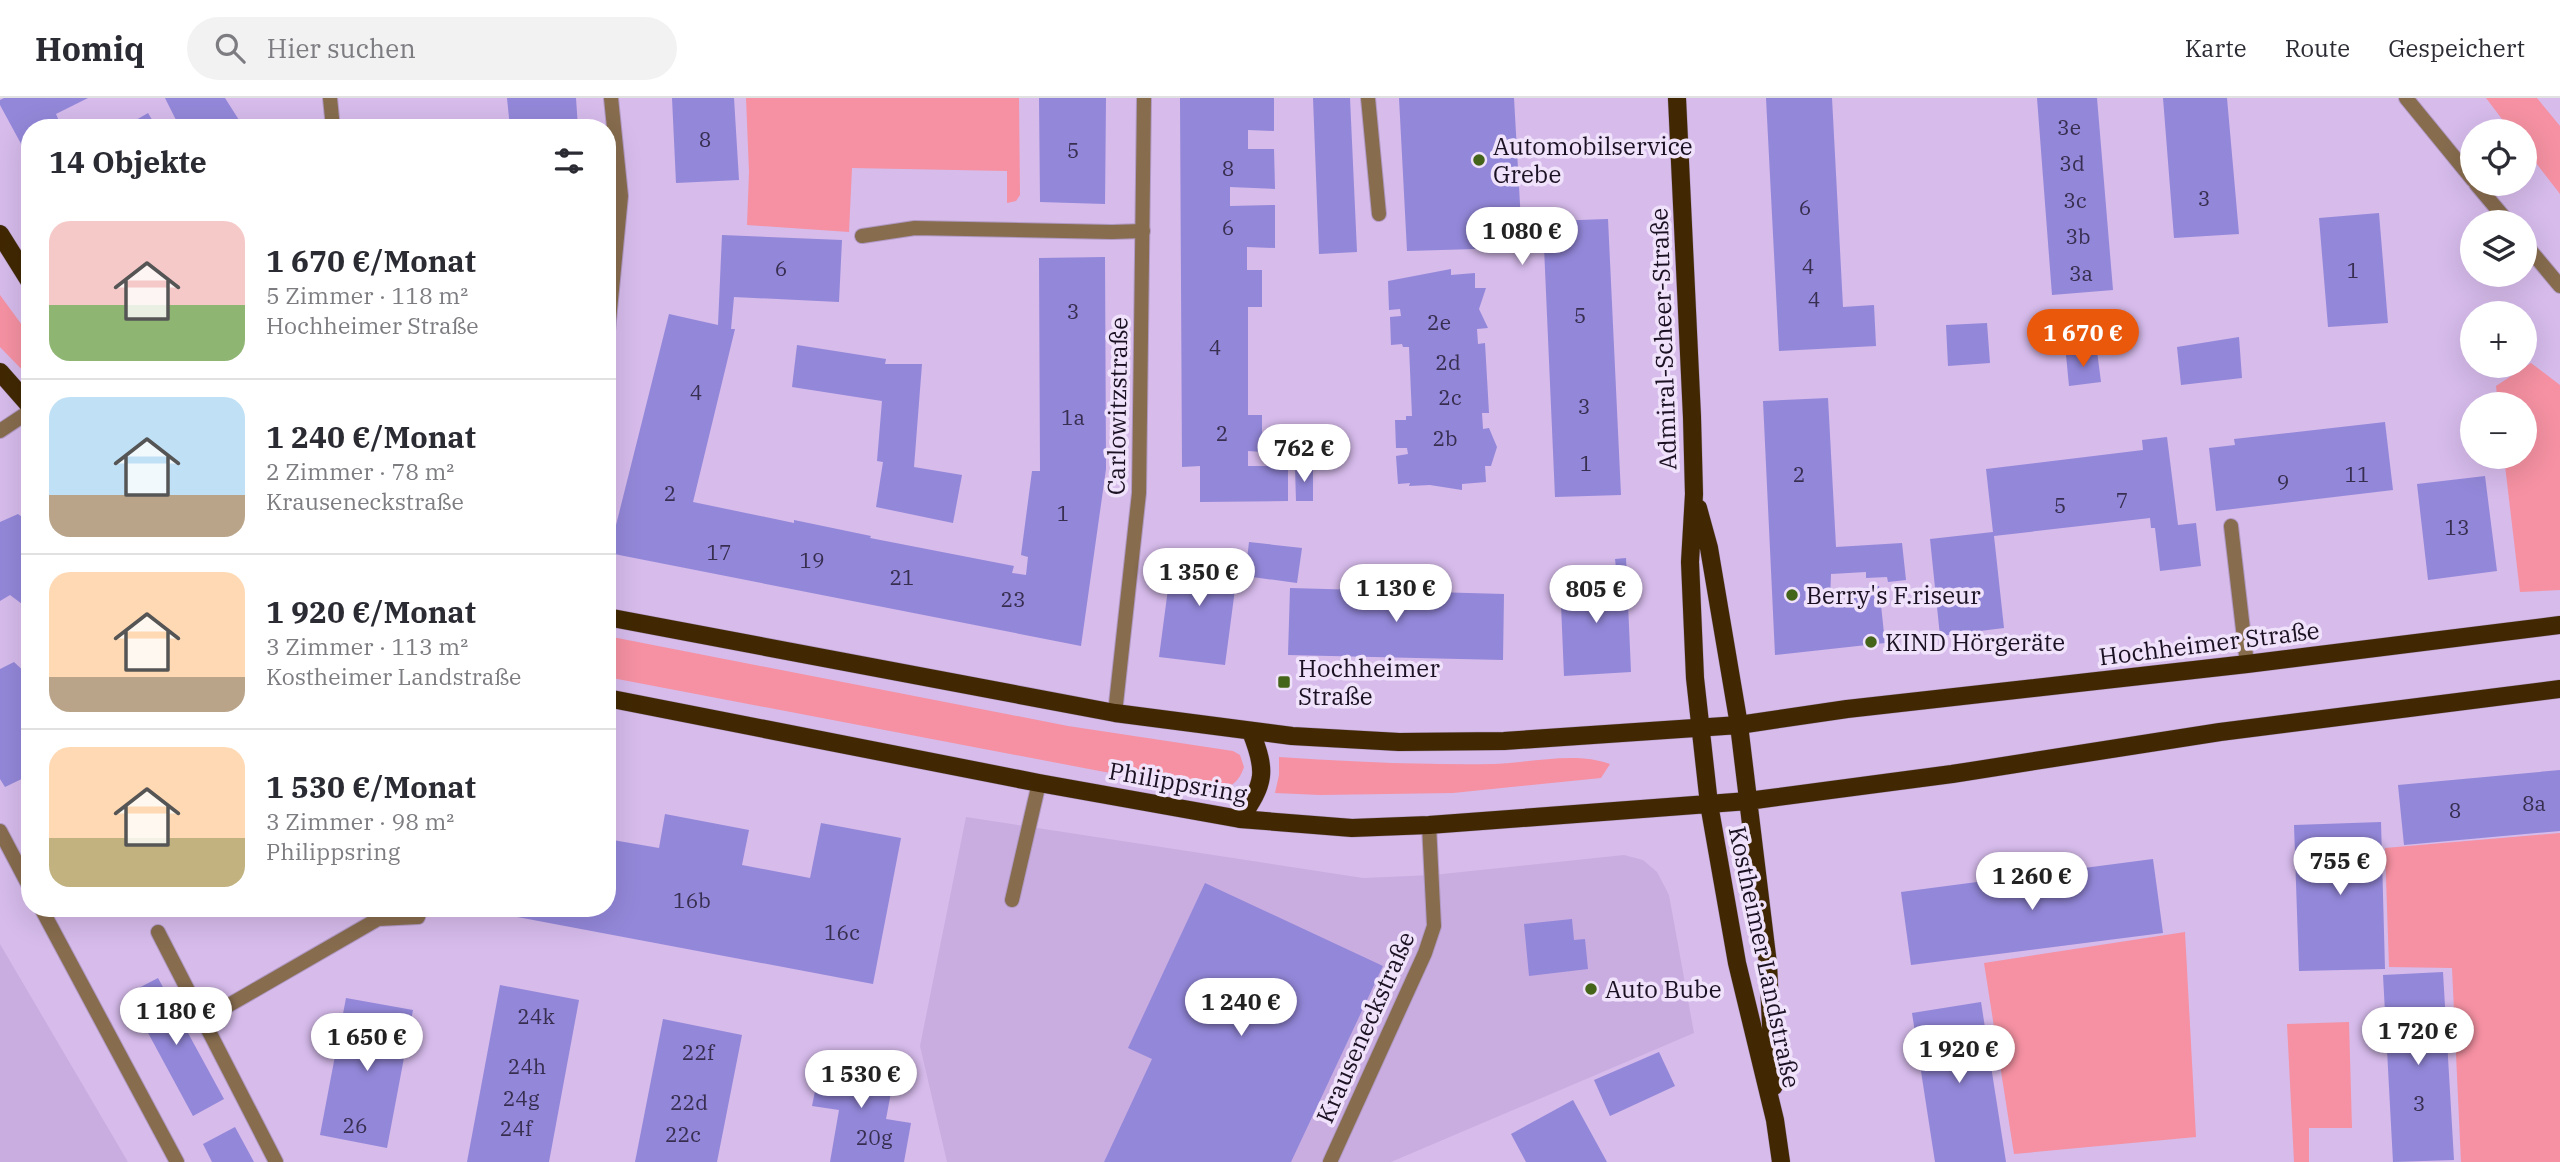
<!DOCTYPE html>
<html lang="de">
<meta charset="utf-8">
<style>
:root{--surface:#fff;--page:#f2f2f3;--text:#2b2b33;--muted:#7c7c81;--line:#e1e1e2;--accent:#ea580c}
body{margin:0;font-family:"IBM Plex Serif",serif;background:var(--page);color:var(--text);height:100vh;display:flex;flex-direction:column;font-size:26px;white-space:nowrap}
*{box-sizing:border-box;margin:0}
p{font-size:23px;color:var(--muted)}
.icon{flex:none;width:38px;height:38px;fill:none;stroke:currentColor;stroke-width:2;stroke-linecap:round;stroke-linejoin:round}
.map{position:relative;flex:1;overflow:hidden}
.panel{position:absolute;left:21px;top:21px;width:595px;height:798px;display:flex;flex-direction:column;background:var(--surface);border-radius:28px;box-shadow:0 7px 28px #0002}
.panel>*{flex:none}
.buttons{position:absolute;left:2460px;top:21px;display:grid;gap:14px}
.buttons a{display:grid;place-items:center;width:77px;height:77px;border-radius:50%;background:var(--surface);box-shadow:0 7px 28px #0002;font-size:35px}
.price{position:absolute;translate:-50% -60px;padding:0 16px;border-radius:24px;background:#fff;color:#222;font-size:23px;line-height:46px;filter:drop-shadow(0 2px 4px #0008)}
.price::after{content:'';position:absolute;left:50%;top:42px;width:21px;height:16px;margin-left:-10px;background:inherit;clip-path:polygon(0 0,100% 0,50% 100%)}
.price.selected{background:var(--accent);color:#fff}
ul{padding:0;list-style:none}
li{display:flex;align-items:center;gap:21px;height:175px;padding:0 28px}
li+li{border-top:2px solid var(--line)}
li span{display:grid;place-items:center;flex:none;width:196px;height:140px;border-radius:21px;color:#555}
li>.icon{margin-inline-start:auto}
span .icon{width:84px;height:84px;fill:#fffc;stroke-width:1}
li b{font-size:30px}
h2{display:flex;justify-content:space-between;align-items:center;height:84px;padding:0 28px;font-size:30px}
header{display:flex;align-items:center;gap:42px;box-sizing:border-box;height:98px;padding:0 35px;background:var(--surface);border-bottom:2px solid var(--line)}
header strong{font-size:33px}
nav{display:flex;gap:38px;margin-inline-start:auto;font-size:24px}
.search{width:490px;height:63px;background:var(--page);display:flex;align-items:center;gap:18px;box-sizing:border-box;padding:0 24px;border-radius:38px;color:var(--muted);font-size:26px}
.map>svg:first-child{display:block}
.built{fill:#c9ade1}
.green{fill:#f591a2}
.building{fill:#9387d9}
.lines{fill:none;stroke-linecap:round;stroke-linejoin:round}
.service-casing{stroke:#b099c3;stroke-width:16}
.minor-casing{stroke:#b099c3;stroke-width:16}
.primary-casing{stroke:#b099c3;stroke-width:19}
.service{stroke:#876c4e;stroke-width:14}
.minor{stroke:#876c4e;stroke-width:14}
.primary{stroke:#412803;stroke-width:18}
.poi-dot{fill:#446419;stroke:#efe2fa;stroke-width:2.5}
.labels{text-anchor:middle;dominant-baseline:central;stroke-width:7;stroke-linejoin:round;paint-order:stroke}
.number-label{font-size:21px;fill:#382e50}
.poi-label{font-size:24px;fill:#1a1122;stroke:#efe2fa;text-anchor:start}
.street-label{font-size:24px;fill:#1a1122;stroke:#efe2fa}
</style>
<header>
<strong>Homiq</strong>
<div class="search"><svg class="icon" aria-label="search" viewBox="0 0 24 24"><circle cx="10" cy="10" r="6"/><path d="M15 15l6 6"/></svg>Hier suchen</div>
<nav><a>Karte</a><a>Route</a><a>Gespeichert</a></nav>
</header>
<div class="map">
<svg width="2560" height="1064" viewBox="0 0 2560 1064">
<rect width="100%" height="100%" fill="#d6bbeb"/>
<path class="built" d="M966 719 1363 780 1433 777 1624 757 1643 762 1657 774 1669 797 1694 935 1391 1064H947L920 948Z
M0 846 128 1064H0Z"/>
<path class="green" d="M746 0H1019L1020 97 1016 103 1007 105V73L852 70 849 134 747 127 749 74Z
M2486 0H2537L2560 28V96L2525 51V33H2511Z
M0 197 30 238V280L0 249Z
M2531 265 2560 287V492L2520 494 2504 359H2525V306H2498L2496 288Z
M607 538 1068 628 1233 653 1240 657 1244 669C1233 703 1200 690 1173 687L607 579Z
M1279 659C1350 664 1422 667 1493 666 1530 665 1575 653 1610 666L1601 680 1453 695 1320 697 1275 695 1279 677Z
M2560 735V1064H2461L2452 870 2389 869 2385 750Z
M2185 834 2196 1039 2014 1056 1984 865Z
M2349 924 2352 1030H2309V1064H2294L2287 926Z"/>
<path class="building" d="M4 0H88L56 16 62 30H30V53L26 55 0 7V2Z
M165 0H225L239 22 229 30H180Z
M507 0H576L578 30H510Z
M672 0H734L739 82 676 85Z
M1039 0H1106L1105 106 1040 104Z
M1180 0H1274V33L1248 32V51H1274L1275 91 1230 89V108L1275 107V150L1247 149V172H1262V209H1248V317H1262V354L1248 353V368H1288V403L1200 404V368L1182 369Z
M1313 0H1350L1357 154 1319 156Z
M1399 0H1514L1521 124 1608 121 1621 397 1555 399 1544 149 1407 153Z
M1766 0H1832L1843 209 1874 207 1876 248 1779 253Z
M2037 0H2097L2113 192 2052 197Z
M2163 0H2227L2239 136 2174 140Z
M148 15 157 30H122Z
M458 26V30H411V28Z
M2379 115 2388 225 2328 229 2319 120Z
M722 137 842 142 839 204 734 199 731 231H735L693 404 794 425V422L871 438 870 440 1014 468 1012 475 1026 477 1028 459 1021 457 1032 373H1040L1039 160 1105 159 1106 371 1081 548 609 455 669 216 718 227Z
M1451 171V177L1475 175V190H1486L1479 211 1488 230 1477 231 1478 246 1485 245 1489 315H1482L1483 331 1489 330 1497 349 1491 368H1485L1486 384 1462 386V392L1430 387 1409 388 1410 385 1398 386 1396 358 1408 356 1407 350H1396L1395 322H1406V318H1412L1409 249H1403L1402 246 1391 247 1390 219 1401 218 1400 211 1389 212 1388 183Z
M1987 225 1990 265 1948 268 1946 227Z
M2239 239 2242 280 2181 287 2177 249Z
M797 247 886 261 885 266H922L914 369 962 377 953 425 876 409 883 364 877 363 882 303 792 289Z
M2097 253 2101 284 2069 288 2066 257Z
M1828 300 1836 449 1902 445 1906 482 1888 484 1887 479 1866 480V474L1831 476 1830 505 1851 503 1850 491 1879 488 1885 545 1775 557 1763 303Z
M2385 324 2393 392 2216 413 2209 350 2235 347 2234 341Z
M2167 339 2178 427 2196 425 2201 468 2160 473 2155 430H2151L2150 420 1994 438 2004 530 1940 538 1930 441 1993 434 1986 371 2143 352 2142 342Z
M1295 369H1313V403H1296Z
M2485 378 2497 473 2428 482 2417 386Z
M18 416 30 425V512L10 497 0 503V424Z
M1249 444 1302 450 1297 485 1245 478Z
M1173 453 1239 461 1225 567 1159 559Z
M1626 460 1631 574 1564 578 1560 483 1617 479 1615 461Z
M1290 490 1504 496 1503 562 1288 557Z
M14 564 30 579V677L5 689 0 681V571Z
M2560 672V733L2404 747 2398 687Z
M665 716 749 732 742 767 810 780 821 725 901 740 873 886 480 812 607 810V741L659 750Z
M2381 724 2385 871 2299 873 2294 727Z
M2153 761 2163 835 1911 867 1901 794Z
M1205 785 1383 868 1291 1064H1104L1152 961 1128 950Z
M1572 821 1574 842 1585 841 1588 871 1529 878 1524 826Z
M2443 874 2454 1062 2393 1064 2383 877Z
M158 880 224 1001 193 1018 127 896Z
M500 887 579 902 549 1064H467Z
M346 900 413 912 387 1050 320 1037Z
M1981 904 2006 1064H1935L1912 915Z
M663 921 742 937 717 1064H635Z
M823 953 896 968 886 1021 911 1025 904 1064H830L839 1012 812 1008Z
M1659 954 1675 988 1610 1018 1594 982Z
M1573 1002 1607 1064H1526L1511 1036Z
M235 1029 254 1064H212L203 1046Z"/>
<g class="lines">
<g class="service-casing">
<path id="service" d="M330 0 333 30
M1368 0 1379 116
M862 138 915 130 1112 134 1143 133
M2231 428 2247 566
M1012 802 1039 685
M158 834 276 1064
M203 922 378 821 418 819 421 810"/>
</g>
<g class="minor-casing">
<path id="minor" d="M2406 0 2473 82
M2476 86 2508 124
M2525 146 2560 188
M607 243 621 98 611 0
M0 333 30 313
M1115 615 1139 395 1144 0
M0 733 30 790
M41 810 177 1064
M1330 1064 1425 855 1434 828 1429 727"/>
</g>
<g class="primary-casing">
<path id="primary" d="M1677 0 1692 319 1694 396 1690 464 1695 580 1709 706 1737 865 1775 1022 1781 1064
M0 136 30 184
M0 274 30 308
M1698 410 1709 450 1739 627 1768 866 1774 988
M607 519 1115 615 1292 638 1399 644 1504 643 1739 627 1847 611 2247 566 2560 527
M607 600 1039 685 1240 721 1352 730 1429 727 1748 703 1952 676 2220 634 2560 591
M1240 721C1265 685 1267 674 1251 634"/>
</g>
<use href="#service" class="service"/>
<use href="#minor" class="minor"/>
<use href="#primary" class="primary"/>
</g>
<g class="poi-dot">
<circle cx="1479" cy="62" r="7"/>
<circle cx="1792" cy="497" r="7"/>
<circle cx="1871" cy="544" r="7"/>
<rect x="1277" y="577" width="14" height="14" rx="3.5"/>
<circle cx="1591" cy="891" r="7"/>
</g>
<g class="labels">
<g class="number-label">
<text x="2069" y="29">3e</text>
<text x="705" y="41">8</text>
<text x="1073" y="52">5</text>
<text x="2072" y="65">3d</text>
<text x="1228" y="70">8</text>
<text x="2204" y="100">3</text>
<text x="2075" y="102">3c</text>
<text x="1805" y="109">6</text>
<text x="1228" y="129">6</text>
<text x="2078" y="138">3b</text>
<text x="1808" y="168">4</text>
<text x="781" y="170">6</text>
<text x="2353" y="172">1</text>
<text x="2081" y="175">3a</text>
<text x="1814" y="201">4</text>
<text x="1073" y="213">3</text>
<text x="1580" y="217">5</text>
<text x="1439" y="224">2e</text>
<text x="1215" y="249">4</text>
<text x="1448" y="264">2d</text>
<text x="696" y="294">4</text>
<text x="1450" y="299">2c</text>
<text x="1584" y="308">3</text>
<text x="1073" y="319">1a</text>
<text x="1222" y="335">2</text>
<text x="1445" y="340">2b</text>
<text x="1586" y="365">1</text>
<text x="1799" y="376">2</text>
<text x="2357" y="376">11</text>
<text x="2283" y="384">9</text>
<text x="670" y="395">2</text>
<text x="2122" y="402">7</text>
<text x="2060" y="407">5</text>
<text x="1063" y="415">1</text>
<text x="2457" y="429">13</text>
<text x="719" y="454">17</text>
<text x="812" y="462">19</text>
<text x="902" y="479">21</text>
<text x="1013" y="501">23</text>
<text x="2534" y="705">8a</text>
<text x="2455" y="712">8</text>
<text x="692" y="802">16b</text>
<text x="842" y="834">16c</text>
<text x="536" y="918">24k</text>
<text x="698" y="954">22f</text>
<text x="527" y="968">24h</text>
<text x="521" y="1000">24g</text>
<text x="689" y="1004">22d</text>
<text x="2419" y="1005">3</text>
<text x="355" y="1027">26</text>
<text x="516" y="1030">24f</text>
<text x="683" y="1036">22c</text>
<text x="874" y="1039">20g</text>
</g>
<g class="poi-label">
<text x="1493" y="48">Automobilservice<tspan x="1493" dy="28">Grebe</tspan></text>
<text x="1806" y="497">Berry's F.riseur</text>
<text x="1885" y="544">KIND Hörgeräte</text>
<text x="1298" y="570">Hochheimer<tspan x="1298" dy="28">Straße</tspan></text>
<text x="1605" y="891">Auto Bube</text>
</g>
<g class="street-label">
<text transform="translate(1663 241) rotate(-92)">Admiral-Scheer-Straße</text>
<text transform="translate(1117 308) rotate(-89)">Carlowitzstraße</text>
<text transform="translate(2209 545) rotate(-7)">Hochheimer Straße</text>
<text transform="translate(1178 684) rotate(10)">Philippsring</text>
<text transform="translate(1765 859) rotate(78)">Kostheimer Landstraße</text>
<text transform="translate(1365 929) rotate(-66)">Krauseneckstraße</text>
</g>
</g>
</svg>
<div class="buttons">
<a><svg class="icon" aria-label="locate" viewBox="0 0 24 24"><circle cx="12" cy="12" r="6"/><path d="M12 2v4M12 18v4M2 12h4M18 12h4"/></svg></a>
<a><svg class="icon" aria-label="layers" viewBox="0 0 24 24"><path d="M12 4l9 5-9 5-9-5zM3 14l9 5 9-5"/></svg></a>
<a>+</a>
<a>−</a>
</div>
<b class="price" style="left:1522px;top:169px">1 080 €</b>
<b class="price selected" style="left:2083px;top:271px">1 670 €</b>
<b class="price" style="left:1304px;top:386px">762 €</b>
<b class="price" style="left:1199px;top:510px">1 350 €</b>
<b class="price" style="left:1396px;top:526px">1 130 €</b>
<b class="price" style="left:1596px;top:527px">805 €</b>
<b class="price" style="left:2340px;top:799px">755 €</b>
<b class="price" style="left:2032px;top:814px">1 260 €</b>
<b class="price" style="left:1241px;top:940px">1 240 €</b>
<b class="price" style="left:176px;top:949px">1 180 €</b>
<b class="price" style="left:2418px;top:969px">1 720 €</b>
<b class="price" style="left:367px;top:975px">1 650 €</b>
<b class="price" style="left:1959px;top:987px">1 920 €</b>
<b class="price" style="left:861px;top:1012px">1 530 €</b>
<section class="panel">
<h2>14 Objekte<svg class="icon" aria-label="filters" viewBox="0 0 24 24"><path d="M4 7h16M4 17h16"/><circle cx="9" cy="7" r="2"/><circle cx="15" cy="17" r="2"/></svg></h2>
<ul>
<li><span style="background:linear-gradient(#f6c9c9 60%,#8fb573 0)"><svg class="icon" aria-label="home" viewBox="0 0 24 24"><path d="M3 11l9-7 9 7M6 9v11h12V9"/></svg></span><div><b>1 670 €/Monat</b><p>5 Zimmer · 118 m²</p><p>Hochheimer Straße</p></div></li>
<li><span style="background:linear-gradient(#bfe0f5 70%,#b9a48a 0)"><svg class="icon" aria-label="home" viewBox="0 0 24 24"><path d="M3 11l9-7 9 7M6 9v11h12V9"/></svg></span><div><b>1 240 €/Monat</b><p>2 Zimmer · 78 m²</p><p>Krauseneckstraße</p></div></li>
<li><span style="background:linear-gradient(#ffd9b3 75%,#b9a48a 0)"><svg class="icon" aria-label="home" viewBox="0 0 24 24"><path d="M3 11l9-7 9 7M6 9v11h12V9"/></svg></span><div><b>1 920 €/Monat</b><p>3 Zimmer · 113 m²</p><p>Kostheimer Landstraße</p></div></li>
<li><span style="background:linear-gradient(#ffd9b3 65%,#c2b280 0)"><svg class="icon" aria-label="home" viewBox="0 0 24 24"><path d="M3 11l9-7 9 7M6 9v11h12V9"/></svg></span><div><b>1 530 €/Monat</b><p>3 Zimmer · 98 m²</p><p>Philippsring</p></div></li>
</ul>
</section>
</div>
